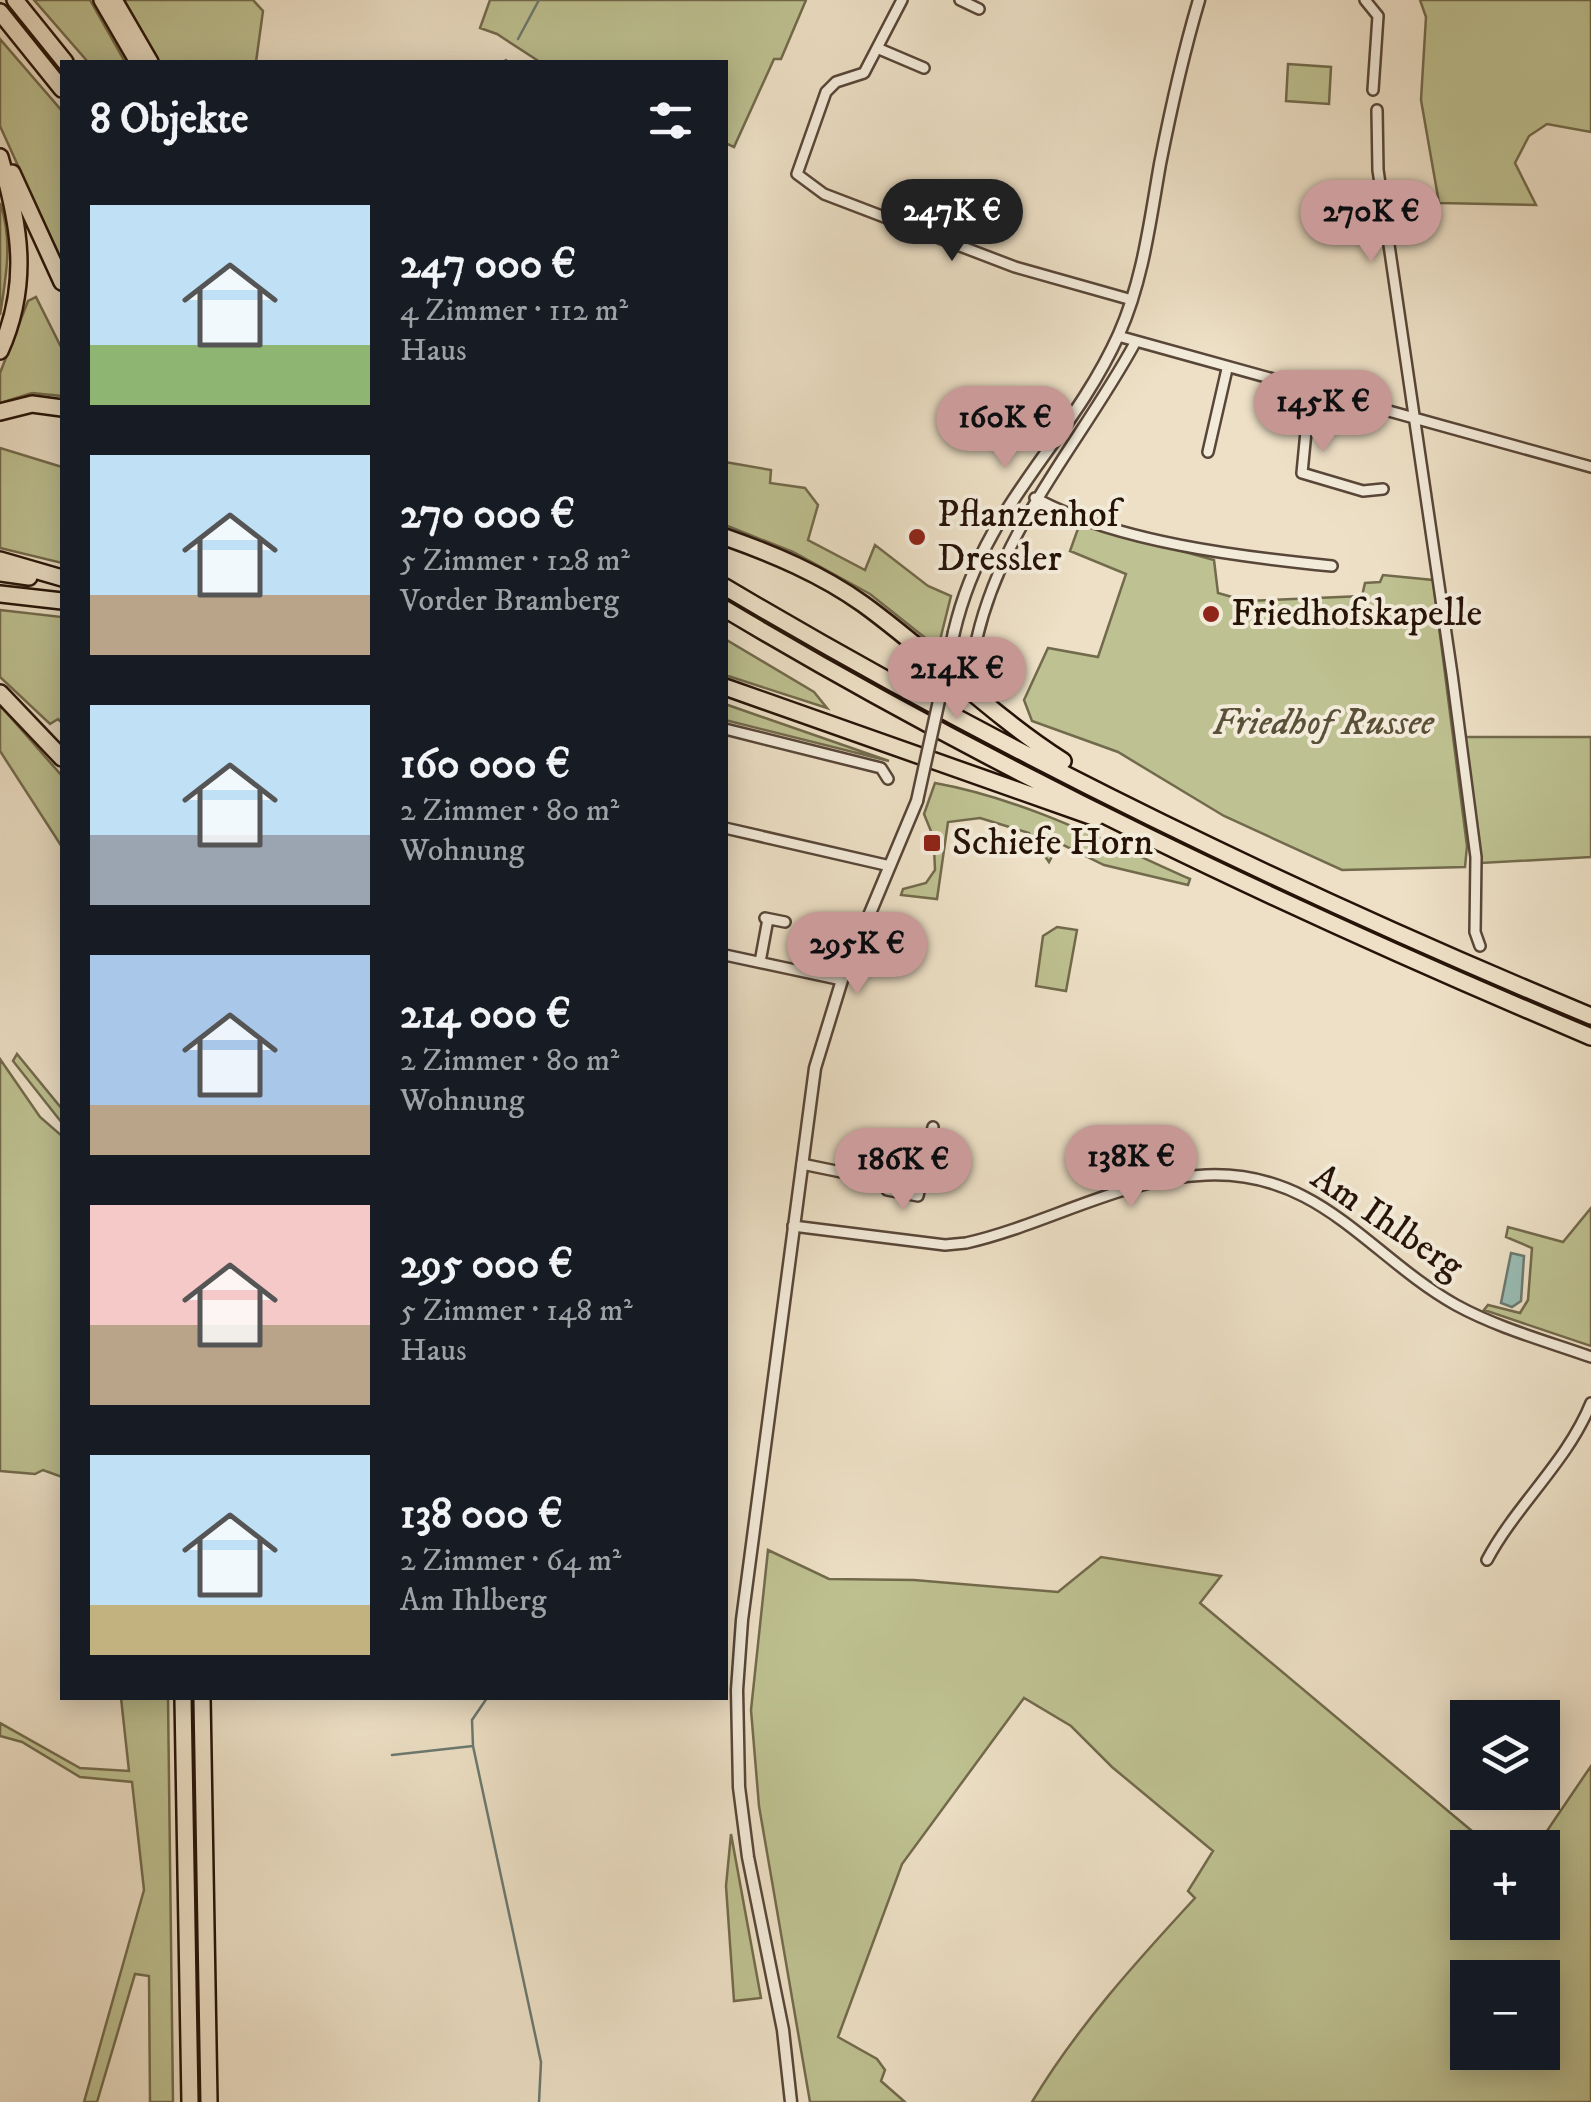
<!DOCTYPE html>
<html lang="de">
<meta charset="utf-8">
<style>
:root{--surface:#171b24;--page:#20242c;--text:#f1f3f6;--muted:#9ea1a6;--accent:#c59692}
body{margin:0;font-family:"IM FELL DW Pica",serif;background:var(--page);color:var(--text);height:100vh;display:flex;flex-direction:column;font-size:38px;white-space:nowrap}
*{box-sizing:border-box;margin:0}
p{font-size:32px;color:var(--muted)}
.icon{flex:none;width:55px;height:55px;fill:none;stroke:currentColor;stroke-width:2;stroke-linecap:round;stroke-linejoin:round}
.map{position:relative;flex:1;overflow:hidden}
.panel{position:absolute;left:60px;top:60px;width:668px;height:1640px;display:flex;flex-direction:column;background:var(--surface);border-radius:0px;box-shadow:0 5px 25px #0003}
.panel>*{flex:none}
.buttons{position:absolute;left:1450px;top:1700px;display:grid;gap:20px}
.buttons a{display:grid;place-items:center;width:110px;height:110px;border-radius:0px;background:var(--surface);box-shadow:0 5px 25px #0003;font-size:50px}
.price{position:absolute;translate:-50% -85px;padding:0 22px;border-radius:35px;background:var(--accent);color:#111;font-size:32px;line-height:65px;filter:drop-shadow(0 2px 5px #0008)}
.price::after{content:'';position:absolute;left:50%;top:60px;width:30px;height:22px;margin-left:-15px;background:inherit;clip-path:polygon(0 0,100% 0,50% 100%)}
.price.current{background:#222;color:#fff}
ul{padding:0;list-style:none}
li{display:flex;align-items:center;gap:30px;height:250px;padding:0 30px}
li span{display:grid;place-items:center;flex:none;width:280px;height:200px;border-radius:0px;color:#555}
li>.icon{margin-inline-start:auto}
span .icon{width:120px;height:120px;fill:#fffc;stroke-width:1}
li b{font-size:42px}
h2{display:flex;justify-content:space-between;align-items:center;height:120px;padding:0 30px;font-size:42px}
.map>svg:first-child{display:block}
.green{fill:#bec191;stroke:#726a4c;stroke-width:2.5;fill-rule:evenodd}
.water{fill:#99bdb5;stroke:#6b7970;stroke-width:2.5}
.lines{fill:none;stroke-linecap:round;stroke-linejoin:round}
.stream{stroke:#6b7970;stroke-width:2.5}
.minor-casing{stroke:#584638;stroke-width:14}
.tertiary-casing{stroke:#584638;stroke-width:15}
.motorway-casing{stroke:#261308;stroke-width:20}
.minor{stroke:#f3ebda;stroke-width:9}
.tertiary{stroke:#f3ebda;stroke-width:10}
.motorway{stroke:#ede0c6;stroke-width:15}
.tertiary-bridge-casing{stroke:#584638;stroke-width:15;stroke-linecap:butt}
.tertiary-bridge{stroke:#f3ebda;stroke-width:10}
.poi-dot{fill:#8f2418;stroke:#f3ebda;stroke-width:4}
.labels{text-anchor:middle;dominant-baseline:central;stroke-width:8;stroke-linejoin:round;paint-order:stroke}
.poi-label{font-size:38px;fill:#261308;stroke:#f3ebda;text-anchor:start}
.park-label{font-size:38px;font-style:italic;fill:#5b5038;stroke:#f3ebda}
.street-label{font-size:38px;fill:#261308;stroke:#f3ebda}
</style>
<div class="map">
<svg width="1591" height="2102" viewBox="0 0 1591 2102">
<rect width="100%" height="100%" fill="#ede0c6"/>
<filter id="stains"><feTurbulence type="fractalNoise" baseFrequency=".002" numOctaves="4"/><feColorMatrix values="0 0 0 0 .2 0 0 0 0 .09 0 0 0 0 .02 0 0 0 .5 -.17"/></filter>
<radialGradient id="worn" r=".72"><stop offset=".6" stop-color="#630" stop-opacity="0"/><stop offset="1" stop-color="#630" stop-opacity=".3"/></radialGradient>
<path class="green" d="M34 0H90L125 62H88Z
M124 0H253L263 11 256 62H159Z
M490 0H806L781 59H774L734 147 725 143V62H540L497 34 480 28Z
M1420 0H1591V132L1547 124 1529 136 1515 163 1536 205 1439 203 1421 100 1426 17Z
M0 39 62 111V263L0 126Z
M1288 64 1331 67 1329 104 1286 101Z
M0 203C13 239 6 278 0 315Z
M36 297 62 349V396L32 393 0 403V373L28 301Z
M0 448 62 467V563L0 548Z
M725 462 771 470 770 483 805 488 818 505 808 540 865 570 875 545 928 586 951 596 938 648 870 594 793 552 725 525Z
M1080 523 1214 560 1218 593 1246 601 1362 596 1365 583 1380 582 1383 575 1433 580 1467 846 1465 867 1342 870 1224 816 1118 752 1032 721 1024 700 1048 648 1098 657 1126 574 1070 551Z
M0 610 62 617V723L58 719 50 724 0 677Z
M725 639 814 692 827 708 725 675Z
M725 704 889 761 725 720Z
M0 705 62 776V847L0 751Z
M1465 737H1591V857L1481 863Z
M935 783C1024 799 1107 842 1190 879L1188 885 1104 865 1059 843 1049 862 1029 833 980 818 948 822 937 899 901 895 903 889 926 883 935 870 934 848 937 846 924 814Z
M1057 927 1077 930 1066 991 1036 986 1043 936Z
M17 1054 62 1109V1123L13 1061Z
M0 1059 40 1117 62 1136V1477L43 1470 35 1474 0 1471Z
M1591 1208V1346L1484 1310 1488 1305 1520 1313 1528 1300 1532 1248 1506 1237 1508 1227 1563 1242Z
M768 1550 829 1579 914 1580 1058 1592 1101 1557 1221 1576 1200 1603 1491 1847 1468 1848V1922H1542V1848L1536 1847 1591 1766V2102H1032C1077 2027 1136 1962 1195 1898L1188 1891 1213 1851 1112 1767 1071 1726 1024 1698 902 1864 838 2037 877 2059 885 2070 881 2081 905 2102H810L759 1806 751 1710ZM1468 1978H1542V2052H1468Z
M121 1698H168L173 2102H150L149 1976 135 1974 97 2102H84L144 1890 132 1782 80 1777 22 1742 0 1736V1723L80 1768 129 1771Z
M731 1834 761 1998 734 2001 726 1886Z"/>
<path class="water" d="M1511 1253 1524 1256 1521 1301 1512 1307 1501 1303Z"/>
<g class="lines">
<path class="stream" d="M518 39 539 0
M504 62 506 60
M487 1698 472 1720 473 1746 541 2062 539 2102
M392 1755 473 1746"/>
<g class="minor-casing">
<path id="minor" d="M902 0 864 73 836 82 826 92 797 174 824 194 1015 267 1132 300
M960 0 979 9
M1365 0 1378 16 1373 90
M877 48 924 68
M1377 110 1378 170 1452 674 1476 857 1475 932 1480 946
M1118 336 1591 467
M1310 390 1302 473 1363 491 1383 489
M1208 452 1227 369
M1035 498C1116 542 1241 557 1332 566
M977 638C1003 526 1081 442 1135 343
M725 729 881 768 888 779
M725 828 890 866
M765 918 785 922
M725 955 842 980
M760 962 768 919
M802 1164 880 1180 887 1190 918 1196 933 1127
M883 1184 892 1140
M793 1226 945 1245 966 1243C1046 1225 1122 1178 1206 1175 1320 1170 1369 1256 1456 1305 1498 1328 1546 1341 1591 1357
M1487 1560C1517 1504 1567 1462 1591 1403"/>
</g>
<g class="tertiary-casing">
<path id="tertiary" d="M954 632C984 504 1069 445 1119 334 1143 280 1150 221 1160 164 1171 108 1183 54 1199 0
M791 2102 783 2030 748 1857 739 1787 737 1690 742 1620 815 1068 842 980 917 801"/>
</g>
<g class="motorway-casing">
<path id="motorway" d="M15 0 65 62
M102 0 138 62
M114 0 150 62
M0 12 62 89
M0 157C20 225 30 284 0 351
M12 173 62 282
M0 412 32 404 62 408
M725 537C773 554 821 574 863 604 932 654 991 715 1063 761
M0 560 62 578
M0 573 29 577
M725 587C1001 751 1294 893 1591 1016
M0 594 62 601
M725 609C1001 774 1295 912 1591 1037
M725 687 1096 818
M0 693 62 758
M183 1698 190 2102
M202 1698 209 2102"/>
</g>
<use href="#minor" class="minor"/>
<use href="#tertiary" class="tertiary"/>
<use href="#motorway" class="motorway"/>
<g class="tertiary-bridge-casing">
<path id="tertiary-bridge" d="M917 801 954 632"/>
</g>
<use href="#tertiary-bridge" class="tertiary-bridge"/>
</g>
<g class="poi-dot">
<circle cx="917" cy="537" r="10"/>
<circle cx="1211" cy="614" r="10"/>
<rect x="922" y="833" width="20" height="20" rx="5"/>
</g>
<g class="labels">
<g class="poi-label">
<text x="937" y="515">Pflanzenhof<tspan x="937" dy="44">Dressler</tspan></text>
<text x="1231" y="614">Friedhofskapelle</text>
<text x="952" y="843">Schiefe Horn</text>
</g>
<g class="park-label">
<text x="1323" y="723">Friedhof Russee</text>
</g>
<g class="street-label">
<text transform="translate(1387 1222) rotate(34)">Am Ihlberg</text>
</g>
</g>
<rect width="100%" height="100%" filter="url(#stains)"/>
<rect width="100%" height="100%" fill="url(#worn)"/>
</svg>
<div class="buttons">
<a><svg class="icon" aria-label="layers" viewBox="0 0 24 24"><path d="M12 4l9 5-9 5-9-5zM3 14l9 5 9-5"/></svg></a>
<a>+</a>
<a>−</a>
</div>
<b class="price current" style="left:952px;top:264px">247K €</b>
<b class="price" style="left:1371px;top:265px">270K €</b>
<b class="price" style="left:1323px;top:455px">145K €</b>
<b class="price" style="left:1005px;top:471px">160K €</b>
<b class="price" style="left:957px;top:722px">214K €</b>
<b class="price" style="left:857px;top:997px">295K €</b>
<b class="price" style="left:1131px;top:1210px">138K €</b>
<b class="price" style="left:903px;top:1213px">186K €</b>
<section class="panel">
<h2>8 Objekte<svg class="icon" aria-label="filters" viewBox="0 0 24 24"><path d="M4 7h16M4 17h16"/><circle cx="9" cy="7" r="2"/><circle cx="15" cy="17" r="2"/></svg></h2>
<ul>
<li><span style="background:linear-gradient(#bfe0f5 70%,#8fb573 0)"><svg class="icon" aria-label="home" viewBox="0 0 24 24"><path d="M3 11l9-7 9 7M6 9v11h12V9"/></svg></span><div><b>247 000 €</b><p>4 Zimmer · 112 m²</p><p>Haus</p></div></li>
<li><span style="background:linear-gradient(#bfe0f5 70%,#b9a48a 0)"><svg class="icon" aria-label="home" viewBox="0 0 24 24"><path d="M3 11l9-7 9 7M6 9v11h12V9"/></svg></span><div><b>270 000 €</b><p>5 Zimmer · 128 m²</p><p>Vorder Bramberg</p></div></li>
<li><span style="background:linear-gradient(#bfe0f5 65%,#9aa5b1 0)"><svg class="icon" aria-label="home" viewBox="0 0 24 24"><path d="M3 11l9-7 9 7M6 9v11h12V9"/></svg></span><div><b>160 000 €</b><p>2 Zimmer · 80 m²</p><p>Wohnung</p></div></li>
<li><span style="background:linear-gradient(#a9c7e8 75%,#b9a48a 0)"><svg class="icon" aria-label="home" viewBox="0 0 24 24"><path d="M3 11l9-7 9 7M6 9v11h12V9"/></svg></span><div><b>214 000 €</b><p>2 Zimmer · 80 m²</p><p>Wohnung</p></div></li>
<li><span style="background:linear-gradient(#f6c9c9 60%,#b9a48a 0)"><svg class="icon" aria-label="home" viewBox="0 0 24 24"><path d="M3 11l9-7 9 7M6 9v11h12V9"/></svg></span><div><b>295 000 €</b><p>5 Zimmer · 148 m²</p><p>Haus</p></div></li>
<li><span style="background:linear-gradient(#bfe0f5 75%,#c2b280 0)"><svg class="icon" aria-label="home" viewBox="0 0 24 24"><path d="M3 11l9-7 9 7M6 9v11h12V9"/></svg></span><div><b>138 000 €</b><p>2 Zimmer · 64 m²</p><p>Am Ihlberg</p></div></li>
</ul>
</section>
</div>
